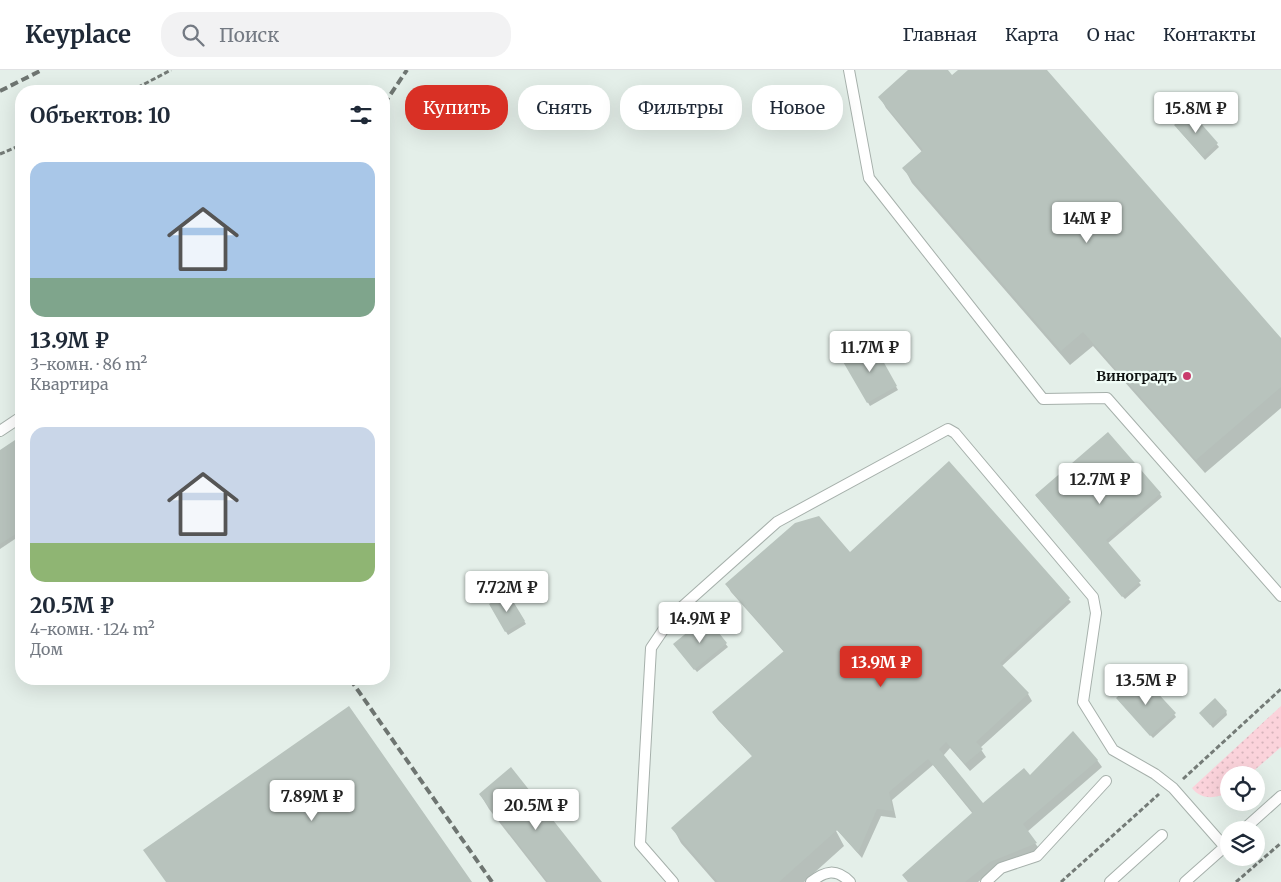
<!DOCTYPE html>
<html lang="ru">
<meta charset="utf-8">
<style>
:root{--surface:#fff;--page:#f2f2f3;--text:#1f2937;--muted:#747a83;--line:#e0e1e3;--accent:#d93025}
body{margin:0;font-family:Merriweather,serif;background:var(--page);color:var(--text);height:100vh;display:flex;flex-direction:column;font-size:19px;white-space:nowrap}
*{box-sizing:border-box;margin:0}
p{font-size:16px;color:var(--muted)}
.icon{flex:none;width:28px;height:28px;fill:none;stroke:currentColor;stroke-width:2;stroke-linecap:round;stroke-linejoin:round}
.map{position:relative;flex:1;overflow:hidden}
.drawer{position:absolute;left:15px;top:15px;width:375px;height:600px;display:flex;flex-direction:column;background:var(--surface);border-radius:20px;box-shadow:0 5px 20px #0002}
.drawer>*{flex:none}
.banner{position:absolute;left:405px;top:15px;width:475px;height:45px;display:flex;gap:10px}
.buttons{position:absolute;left:1220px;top:696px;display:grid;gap:10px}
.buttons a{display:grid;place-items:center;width:45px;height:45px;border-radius:50%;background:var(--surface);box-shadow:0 5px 20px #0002;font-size:25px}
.price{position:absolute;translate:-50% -42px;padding:0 11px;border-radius:5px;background:#fff;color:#222;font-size:16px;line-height:32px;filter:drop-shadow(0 1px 2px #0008)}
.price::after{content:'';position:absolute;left:50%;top:30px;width:15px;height:11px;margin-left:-8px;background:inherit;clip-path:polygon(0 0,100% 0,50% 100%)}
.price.active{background:var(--accent);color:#fff}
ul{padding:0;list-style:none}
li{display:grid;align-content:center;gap:10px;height:265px;padding:0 15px}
li span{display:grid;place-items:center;height:155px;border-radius:15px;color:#555}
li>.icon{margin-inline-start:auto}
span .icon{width:90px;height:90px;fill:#fffc;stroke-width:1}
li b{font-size:21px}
h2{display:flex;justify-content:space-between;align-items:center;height:60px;padding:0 15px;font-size:21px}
.pill{padding:0 18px;border-radius:20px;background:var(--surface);box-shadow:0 5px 20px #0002;font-size:18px;line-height:45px}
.pill.active{background:var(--accent);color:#fff}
header{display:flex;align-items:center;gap:30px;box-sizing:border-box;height:70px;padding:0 25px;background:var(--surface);border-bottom:1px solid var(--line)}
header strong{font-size:24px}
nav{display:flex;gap:28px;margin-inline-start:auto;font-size:18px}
.search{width:350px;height:45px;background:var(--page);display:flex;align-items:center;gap:12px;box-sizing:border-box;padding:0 18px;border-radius:20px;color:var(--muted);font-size:19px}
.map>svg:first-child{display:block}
.grass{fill:url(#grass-dots)}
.shadow{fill:#0003}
.building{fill:#b8c3bd}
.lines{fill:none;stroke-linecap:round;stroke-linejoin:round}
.lane-casing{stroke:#a6b0ab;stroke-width:12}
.path{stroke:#747b77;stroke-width:3;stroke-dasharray:5 2.5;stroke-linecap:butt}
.lane{stroke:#fff;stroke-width:10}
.rail{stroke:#6e7571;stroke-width:4;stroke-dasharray:8 4;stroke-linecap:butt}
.poi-dot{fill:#c93c6c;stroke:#f1fdf7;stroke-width:2}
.labels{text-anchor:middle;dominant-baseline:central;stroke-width:4.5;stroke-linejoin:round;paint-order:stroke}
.poi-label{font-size:14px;font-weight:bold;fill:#0f1311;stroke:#f1fdf7;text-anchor:end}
</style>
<header>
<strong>Keyplace</strong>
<div class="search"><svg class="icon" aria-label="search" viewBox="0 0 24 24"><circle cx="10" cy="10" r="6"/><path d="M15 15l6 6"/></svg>Поиск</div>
<nav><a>Главная</a><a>Карта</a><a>О нас</a><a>Контакты</a></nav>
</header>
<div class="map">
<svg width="1281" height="812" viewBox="0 0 1281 812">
<defs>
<pattern id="grass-dots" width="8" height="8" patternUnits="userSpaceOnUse" patternTransform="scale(1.25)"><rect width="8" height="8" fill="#fbd3db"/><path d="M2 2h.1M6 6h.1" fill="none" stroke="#d6b4bb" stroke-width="1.8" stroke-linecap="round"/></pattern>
</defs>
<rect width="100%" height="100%" fill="#e4efe9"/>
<path class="grass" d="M1281 636V677L1249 705H1229V722C1216 729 1201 730 1192 718Z"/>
<path class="shadow" d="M910 0H946L952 7 959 0H1045L1281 270V338L1205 403 1093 276 1070 295 912 113 904 98 922 82 886 38 880 27Z
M1190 43 1219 77 1205 90 1177 58Z
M872 275 898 320 870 336 844 291Z
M21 367V465L0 479V381Z
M949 393 1071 532 1002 596 1028 624 1032 631 980 678 986 687 970 701 950 678 943 686 983 735 1030 707 1097 690 1102 697 1027 762 1040 780 994 799 978 812H908L903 805 973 744 933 695 892 730 896 748 881 746 862 788 837 760 836 761 844 776 804 812H715L681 773 673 758 753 687 718 650 713 643 784 582 731 522 727 515 850 484Z
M1160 424 1162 427 1107 474 1141 515 1125 529 1036 426Z
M508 524 526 554 508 565 490 535Z
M706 549 728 577 697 602 676 577Z
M1119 631 1174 644 1176 647 1153 668Z
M1226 641 1227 645 1213 658 1203 646Z
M480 724 601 812H546L489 739Z"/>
<path class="building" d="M908 0H948L952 5 958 0H1047L1281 268V317L1196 390 1083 262 1061 281 902 98 923 80 878 27Z
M1190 41 1218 73 1203 87 1174 55Z
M873 273 897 316 867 333 842 290Z
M1108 362 1161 423 1106 470 1141 511 1122 527 1035 425Z
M21 366V461L0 474V380Z
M949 391 1070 528 1000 593 1029 623 976 672 983 679 965 694 946 672 939 679 983 733 1024 698 1030 705 1073 661 1098 690 1023 754 1037 773 990 792 965 812H908L902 805 973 742 928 689 889 722 893 741 877 739 858 783 837 760 779 812H718L671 758 752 686 712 642 784 581 725 514 795 453 819 446 850 482Z
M508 523 525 551 505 562 489 534Z
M706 547 727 573 694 600 673 574Z
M1141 605 1176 643 1150 666 1116 628Z
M1215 628 1227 641 1210 655 1199 643Z
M349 636 472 812H166L143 780Z
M511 697 602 812H548L479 724Z"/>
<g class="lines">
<g class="lane-casing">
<path id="lane" d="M849 0 869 108 1043 329 1107 328 1281 526
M0 361 21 347
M1243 760 1281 726
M673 812 640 774 651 578 674 544 777 452 948 359 955 363 1093 527 1096 543 1083 632 1113 680 1155 704 1173 718 1224 776
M811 812C825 801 836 798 850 812
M986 812 1001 798 1037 786 1106 711
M1110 812 1162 765
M1185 812 1229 773"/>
</g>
<path class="path" d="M131 21 171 0
M0 84 21 75
M1183 709 1281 619
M1061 812 1159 724
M1236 812 1281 773"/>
<use href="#lane" class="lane"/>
<path class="rail" d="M0 21 42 0
M384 34 407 0
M350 609 492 812"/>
</g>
<circle class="poi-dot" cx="1187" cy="306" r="5"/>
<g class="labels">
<g class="poi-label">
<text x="1177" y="306">Виноградъ</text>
</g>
</g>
</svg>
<div class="buttons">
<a><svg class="icon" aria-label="locate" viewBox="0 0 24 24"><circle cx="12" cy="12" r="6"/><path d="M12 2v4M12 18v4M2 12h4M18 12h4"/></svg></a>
<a><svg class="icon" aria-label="layers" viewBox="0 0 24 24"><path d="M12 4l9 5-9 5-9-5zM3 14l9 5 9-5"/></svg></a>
</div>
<b class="price" style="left:1196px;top:64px">15.8M ₽</b>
<b class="price" style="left:1087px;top:174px">14M ₽</b>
<b class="price" style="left:870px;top:303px">11.7M ₽</b>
<b class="price" style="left:1100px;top:435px">12.7M ₽</b>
<b class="price" style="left:507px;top:543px">7.72M ₽</b>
<b class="price" style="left:700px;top:574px">14.9M ₽</b>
<b class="price active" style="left:881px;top:618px">13.9M ₽</b>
<b class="price" style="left:1146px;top:636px">13.5M ₽</b>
<b class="price" style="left:312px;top:752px">7.89M ₽</b>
<b class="price" style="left:536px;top:761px">20.5M ₽</b>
<div class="banner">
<a class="pill active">Купить</a>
<a class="pill">Снять</a>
<a class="pill">Фильтры</a>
<a class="pill">Новое</a>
</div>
<section class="drawer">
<h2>Объектов: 10<svg class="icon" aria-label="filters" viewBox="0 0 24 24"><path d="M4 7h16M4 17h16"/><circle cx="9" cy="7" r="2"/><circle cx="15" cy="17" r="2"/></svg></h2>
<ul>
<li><span style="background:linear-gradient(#a9c7e8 75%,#7fa58c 0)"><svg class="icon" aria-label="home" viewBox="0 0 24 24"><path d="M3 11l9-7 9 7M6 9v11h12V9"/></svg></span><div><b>13.9M ₽</b><p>3-комн. · 86 m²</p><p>Квартира</p></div></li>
<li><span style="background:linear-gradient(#c9d6e8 75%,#8fb573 0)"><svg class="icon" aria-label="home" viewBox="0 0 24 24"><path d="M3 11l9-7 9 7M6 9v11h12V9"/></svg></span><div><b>20.5M ₽</b><p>4-комн. · 124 m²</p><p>Дом</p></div></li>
</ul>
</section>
</div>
